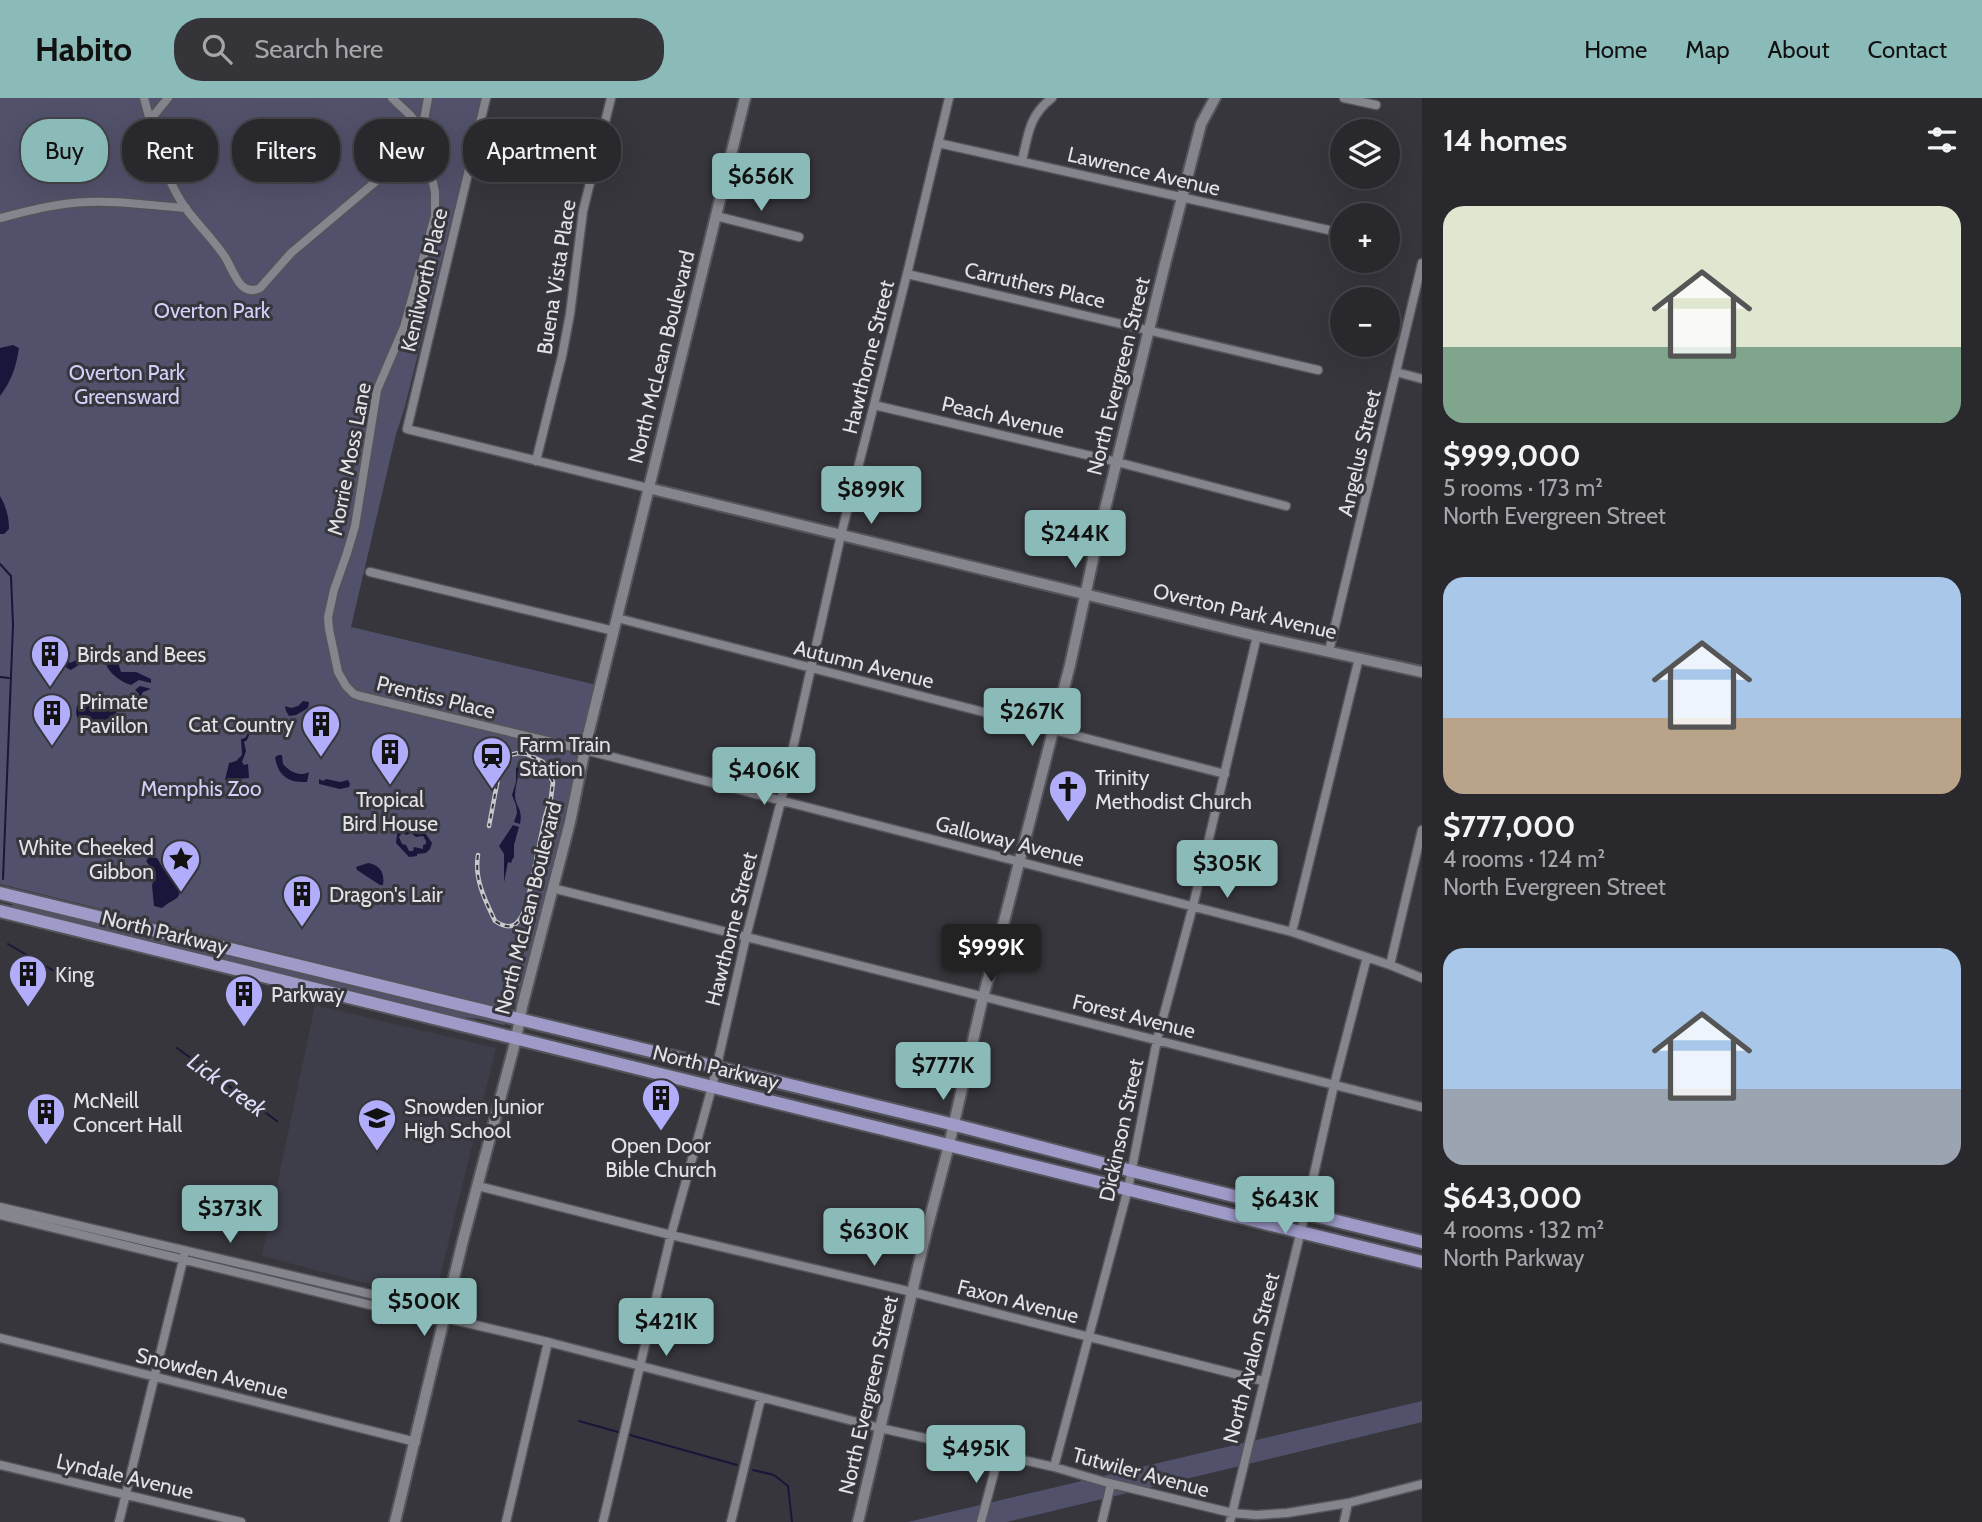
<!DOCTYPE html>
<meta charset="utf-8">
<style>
:root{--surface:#28282d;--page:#343439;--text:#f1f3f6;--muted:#a5a6aa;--line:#444449;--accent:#8bbbb9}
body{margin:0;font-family:Cabin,sans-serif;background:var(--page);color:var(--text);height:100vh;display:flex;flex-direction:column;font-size:26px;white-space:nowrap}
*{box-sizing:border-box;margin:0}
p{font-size:23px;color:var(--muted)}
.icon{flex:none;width:38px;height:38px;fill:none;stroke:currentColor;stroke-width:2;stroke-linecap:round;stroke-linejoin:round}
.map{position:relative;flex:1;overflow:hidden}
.side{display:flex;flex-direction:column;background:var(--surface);width:560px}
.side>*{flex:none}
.guide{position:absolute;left:21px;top:21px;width:665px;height:63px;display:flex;gap:14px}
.fabs{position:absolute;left:1330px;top:21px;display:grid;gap:14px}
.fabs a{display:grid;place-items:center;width:70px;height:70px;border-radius:50%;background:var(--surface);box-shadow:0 7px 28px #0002,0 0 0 2px var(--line);font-size:35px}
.price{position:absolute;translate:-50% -60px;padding:0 16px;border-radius:7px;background:var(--accent);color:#111;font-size:23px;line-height:46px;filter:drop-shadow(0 2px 4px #0008)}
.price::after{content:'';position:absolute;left:50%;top:42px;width:21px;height:16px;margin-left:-10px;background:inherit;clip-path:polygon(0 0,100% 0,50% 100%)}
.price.on{background:#222;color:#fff}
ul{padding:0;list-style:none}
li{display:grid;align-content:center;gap:14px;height:371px;padding:0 21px}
li span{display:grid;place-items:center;height:217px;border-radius:21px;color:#555}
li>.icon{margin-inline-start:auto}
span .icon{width:126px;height:126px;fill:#fffc;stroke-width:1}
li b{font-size:30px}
h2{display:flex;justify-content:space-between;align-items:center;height:84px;padding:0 21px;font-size:30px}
.pill{padding:0 24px;border-radius:28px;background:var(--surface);box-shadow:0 7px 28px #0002,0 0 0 2px var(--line);font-size:24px;line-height:63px}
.pill.on{background:var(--accent);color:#111}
header{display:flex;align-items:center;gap:42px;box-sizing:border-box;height:98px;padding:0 35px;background:var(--accent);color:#111}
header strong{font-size:33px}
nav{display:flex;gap:38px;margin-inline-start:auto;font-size:24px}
.search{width:490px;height:63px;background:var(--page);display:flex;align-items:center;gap:18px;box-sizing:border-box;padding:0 24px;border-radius:28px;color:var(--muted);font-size:26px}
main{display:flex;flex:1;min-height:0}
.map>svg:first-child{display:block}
.built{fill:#3e3e4a}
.green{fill:#52516b}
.water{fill:#1a153a;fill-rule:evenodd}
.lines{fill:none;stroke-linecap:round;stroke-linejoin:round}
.stream{stroke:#1a153a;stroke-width:2}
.street-casing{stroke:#54545a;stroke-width:11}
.secondary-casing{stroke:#54545a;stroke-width:14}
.primary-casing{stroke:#54545a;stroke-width:16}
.street{stroke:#85858d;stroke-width:8}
.secondary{stroke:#85858d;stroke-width:10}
.primary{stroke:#9e9bc9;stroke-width:12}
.rail-casing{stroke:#c7c7cc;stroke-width:4.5}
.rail{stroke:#36363c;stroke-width:2;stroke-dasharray:5;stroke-linecap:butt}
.labels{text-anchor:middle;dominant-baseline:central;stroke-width:6;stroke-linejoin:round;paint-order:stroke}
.street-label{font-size:21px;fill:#e2e2e7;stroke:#36363c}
.park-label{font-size:21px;fill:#d0d0fa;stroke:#36363c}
.poi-label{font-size:21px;fill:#e2e2e7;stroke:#36363c;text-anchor:start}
.water-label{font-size:23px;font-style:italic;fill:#ddddfa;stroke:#36363c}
</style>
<header>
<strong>Habito</strong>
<div class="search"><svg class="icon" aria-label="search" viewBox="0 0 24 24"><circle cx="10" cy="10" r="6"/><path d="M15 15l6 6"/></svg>Search here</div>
<nav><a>Home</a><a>Map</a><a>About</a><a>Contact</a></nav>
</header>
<main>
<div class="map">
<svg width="1422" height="1424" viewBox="0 0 1422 1424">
<rect width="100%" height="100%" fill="#36363c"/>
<path class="built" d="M315 907 496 950 434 1203 262 1158Z"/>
<path class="green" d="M0 0H482L404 312 396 336 351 529 597 587 520 895 514 909 507 911 0 786Z
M13 806 47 814 68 816 508 923 507 925 504 927 480 921 451 918 11 810Z
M1422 1303V1324L1007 1424H908Z"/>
<path class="water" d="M13 247 19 250C16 269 12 282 0 298V250Z
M0 398C6 408 9 419 9 431L4 436H0Z
M65 552 71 555 66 561 70 565 77 562 76 557 80 558 84 554 90 555 89 560 71 572 65 569 66 566 61 553Z
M106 557 117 561 121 574H136L151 581V585L139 582 131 587C119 583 102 571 106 557Z
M140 588 151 591 143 594 135 610 130 611 124 607C113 619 96 631 80 625 74 617 75 605 84 600L89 608H95L109 597 119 604 127 605 129 609 134 608 139 596 135 592Z
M303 603 309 604 308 610 296 617 289 618 286 613 285 608 291 610 298 608Z
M249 627 250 635 247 642 244 644 246 653 242 664 244 667 248 666 249 680 225 682 229 665 236 663 242 657 241 641 245 640 248 635 247 628Z
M279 657H282L283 666C290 674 300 679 309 674L307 684C288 685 278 678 275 659Z
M519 668C519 678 515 688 515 698 516 710 523 710 520 726L514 724 517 715 516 707 512 697 516 684V670Z
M319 681 323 683 326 681 340 684 348 682 350 686 349 689 340 691 319 686Z
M513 727 519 729 514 747V760H513L511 765 508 764 504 784V756L499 748Z
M400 729 409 732 412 731 417 733V736H426L432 745 430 751 426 755 417 756V758L409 759 396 745 397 736ZM403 734 406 737 411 735 416 739 423 738 426 743V746L423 747V751L414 749 413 753H409L406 747 402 746 399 739Z
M149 759 157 760 164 772 180 782C181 806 175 798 162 810L154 808 152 787 156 776 146 763Z
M368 765C380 767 385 775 383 787H380L357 772 356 769Z"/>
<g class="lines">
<path class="stream" d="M0 466 11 478 13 527 3 781
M0 579 9 580
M8 846 76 886
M177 950 277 1023
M579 1323 618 1334
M630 1337 737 1367
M753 1372 774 1377 788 1388 792 1424"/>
<g class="street-casing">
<path id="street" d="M144 0C153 35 165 83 187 112 199 128 214 142 225 159 234 173 240 200 260 190L291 155 380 80 422 33
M392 0 411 18 422 33
M428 0 422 33 435 94V118L404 229 377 292 355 428 347 455 334 492 328 519 329 531 338 574 346 588 354 596 360 598 585 652 1292 834 1390 867 1422 880
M486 0 407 331 648 390
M1344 0 1376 7
M150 22 168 0
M938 45 1342 135
M1022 63C1028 37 1029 17 1052 0
M716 118 799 139
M0 120C28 113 57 105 87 104 120 102 153 108 186 110
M907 176 1318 272
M1396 274 1422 281
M874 307 1117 364 1286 408
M536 363 562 258 570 216 583 113 611 0
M370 474 614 533
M617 520 1225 676
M1329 553 1422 165
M552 790 1422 1009
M1292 834 1359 560
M1390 867 1422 732
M478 1088 671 1137 912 1194 1263 1283
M0 1109 434 1211 445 1220 548 1244 880 1330 1054 1369 1105 1384 1232 1415 1256 1417 1287 1415 1348 1405 1422 1386
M0 1117 432 1222 445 1220
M0 1240 416 1344
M0 1367 241 1424
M1054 1369 1128 1091 1157 942 1193 808 1257 538
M119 1424 184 1158
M506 1424 548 1244
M603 1424 671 1137 712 989 746 839 781 703 841 437 907 176 949 0
M731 1424 761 1300
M981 1424 999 1356
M1102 1424 1111 1386
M1230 1424 1305 1116 1334 987 1367 859
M1344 1424 1348 1405"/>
</g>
<g class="secondary-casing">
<path id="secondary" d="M648 390 1257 538 1422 574
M395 1424 463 1142 516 941 522 909 570 724 587 641 745 0
M858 1424 927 1131 949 1047 983 899 1002 831 1070 567 1095 452 1165 166 1201 26 1215 0"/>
</g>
<g class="primary-casing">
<path id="primary" d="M0 795 963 1029 1132 1073 1422 1144
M0 813 1422 1164"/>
</g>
<use href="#street" class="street"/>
<use href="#secondary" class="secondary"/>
<use href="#primary" class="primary"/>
<g class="rail-casing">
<path id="rail" d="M478 757C474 781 485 802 495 823 514 836 521 823 527 806L545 719 551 700 553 684 543 664 527 656 518 655 510 657 500 670 489 728"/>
</g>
<use href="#rail" class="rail"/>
</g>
<defs>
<g id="building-pin" transform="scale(2.0125)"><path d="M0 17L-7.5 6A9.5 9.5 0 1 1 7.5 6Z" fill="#b1adfa" stroke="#36363c"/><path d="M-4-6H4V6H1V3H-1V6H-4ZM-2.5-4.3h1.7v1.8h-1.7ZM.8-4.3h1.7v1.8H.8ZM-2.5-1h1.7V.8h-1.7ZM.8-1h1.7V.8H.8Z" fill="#111"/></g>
<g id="station-pin" transform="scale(2.0125)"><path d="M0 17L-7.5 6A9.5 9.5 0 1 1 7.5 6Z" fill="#b1adfa" stroke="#36363c"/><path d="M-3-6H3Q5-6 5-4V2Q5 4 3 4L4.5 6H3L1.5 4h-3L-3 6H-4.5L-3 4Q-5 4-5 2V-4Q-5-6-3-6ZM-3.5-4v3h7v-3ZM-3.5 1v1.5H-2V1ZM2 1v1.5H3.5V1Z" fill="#111"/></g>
<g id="church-pin" transform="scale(2.0125)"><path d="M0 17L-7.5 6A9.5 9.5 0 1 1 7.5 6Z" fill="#b1adfa" stroke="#36363c"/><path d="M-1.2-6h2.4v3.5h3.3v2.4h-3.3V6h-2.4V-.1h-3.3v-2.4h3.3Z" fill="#111"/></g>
<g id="sight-pin" transform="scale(2.0125)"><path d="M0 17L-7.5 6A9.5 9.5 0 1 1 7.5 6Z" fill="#b1adfa" stroke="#36363c"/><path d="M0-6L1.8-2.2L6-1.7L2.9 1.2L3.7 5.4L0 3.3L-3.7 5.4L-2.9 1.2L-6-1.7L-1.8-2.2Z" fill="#111"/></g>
<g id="school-pin" transform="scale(2.0125)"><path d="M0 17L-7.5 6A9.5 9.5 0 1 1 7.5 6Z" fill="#b1adfa" stroke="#36363c"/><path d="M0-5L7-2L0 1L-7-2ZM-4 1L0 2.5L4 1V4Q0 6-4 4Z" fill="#111"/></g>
</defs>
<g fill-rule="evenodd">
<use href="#building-pin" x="50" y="556"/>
<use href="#building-pin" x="52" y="615"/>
<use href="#building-pin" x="321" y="626"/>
<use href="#building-pin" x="390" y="654"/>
<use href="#station-pin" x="492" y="658"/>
<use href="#church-pin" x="1068" y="691"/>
<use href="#sight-pin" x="181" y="761"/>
<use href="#building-pin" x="302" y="796"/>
<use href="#building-pin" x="28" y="876"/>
<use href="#building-pin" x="244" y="896"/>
<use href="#building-pin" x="661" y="1000"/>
<use href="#building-pin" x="46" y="1014"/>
<use href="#school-pin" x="377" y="1020"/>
</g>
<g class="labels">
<g class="street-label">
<text transform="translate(1144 73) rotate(13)">Lawrence Avenue</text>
<text transform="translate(556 179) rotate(-81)">Buena Vista Place</text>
<text transform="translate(424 182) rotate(-77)">Kenilworth Place</text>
<text transform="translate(1035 187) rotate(13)">Carruthers Place</text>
<text transform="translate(661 259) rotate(-76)">North McLean Boulevard</text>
<text transform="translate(868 259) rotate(-76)">Hawthorne Street</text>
<text transform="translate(1118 278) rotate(-76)">North Evergreen Street</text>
<text transform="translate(1003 319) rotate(13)">Peach Avenue</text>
<text transform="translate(1359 355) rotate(-77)">Angelus Street</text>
<text transform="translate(349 361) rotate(-79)">Morrie Moss Lane</text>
<text transform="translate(1245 513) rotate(13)">Overton Park Avenue</text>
<text transform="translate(864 566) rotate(14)">Autumn Avenue</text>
<text transform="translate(436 599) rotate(14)">Prentiss Place</text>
<text transform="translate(1010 743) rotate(14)">Galloway Avenue</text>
<text transform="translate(528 810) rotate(-76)">North McLean Boulevard</text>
<text transform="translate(731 831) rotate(-76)">Hawthorne Street</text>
<text transform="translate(165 834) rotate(14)">North Parkway</text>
<text transform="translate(1134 918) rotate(14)">Forest Avenue</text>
<text transform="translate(716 969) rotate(14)">North Parkway</text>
<text transform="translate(1121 1032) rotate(-78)">Dickinson Street</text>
<text transform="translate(1018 1203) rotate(14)">Faxon Avenue</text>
<text transform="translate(1251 1260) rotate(-76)">North Avalon Street</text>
<text transform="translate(212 1275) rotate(14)">Snowden Avenue</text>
<text transform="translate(868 1297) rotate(-77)">North Evergreen Street</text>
<text transform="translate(1141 1374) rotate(15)">Tutwiler Avenue</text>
<text transform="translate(125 1378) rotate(13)">Lyndale Avenue</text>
</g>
<g class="park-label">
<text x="212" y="212">Overton Park</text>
<text x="127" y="274">Overton Park<tspan x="127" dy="24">Greensward</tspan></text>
<text x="201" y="690">Memphis Zoo</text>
</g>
<g class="poi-label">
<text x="77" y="556">Birds and Bees</text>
<text x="79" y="603">Primate<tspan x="79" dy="24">Pavillon</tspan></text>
<text x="294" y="626" text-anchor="end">Cat Country</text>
<text x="519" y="646">Farm Train<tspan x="519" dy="24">Station</tspan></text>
<text x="1095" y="679">Trinity<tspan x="1095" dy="24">Methodist Church</tspan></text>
<text x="390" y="701" text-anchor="middle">Tropical<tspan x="390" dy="24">Bird House</tspan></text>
<text x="154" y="749" text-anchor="end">White Cheeked<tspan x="154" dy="24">Gibbon</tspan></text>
<text x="329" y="796">Dragon's Lair</text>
<text x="55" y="876">King</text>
<text x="271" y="896">Parkway</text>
<text x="73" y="1002">McNeill<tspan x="73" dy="24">Concert Hall</tspan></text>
<text x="404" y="1008">Snowden Junior<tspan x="404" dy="24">High School</tspan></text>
<text x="661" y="1047" text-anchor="middle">Open Door<tspan x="661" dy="24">Bible Church</tspan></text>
</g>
<g class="water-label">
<text transform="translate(227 987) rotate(36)">Lick Creek</text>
</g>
</g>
</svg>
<div class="fabs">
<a><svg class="icon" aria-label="layers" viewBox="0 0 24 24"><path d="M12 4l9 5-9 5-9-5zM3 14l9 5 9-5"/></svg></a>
<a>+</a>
<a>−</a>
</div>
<b class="price" style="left:761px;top:115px">$656K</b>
<b class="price" style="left:871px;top:428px">$899K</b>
<b class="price" style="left:1075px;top:472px">$244K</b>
<b class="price" style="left:1032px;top:650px">$267K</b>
<b class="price" style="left:764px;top:709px">$406K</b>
<b class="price" style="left:1227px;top:802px">$305K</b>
<b class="price on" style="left:991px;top:886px">$999K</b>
<b class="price" style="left:943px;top:1004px">$777K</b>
<b class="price" style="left:1285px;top:1138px">$643K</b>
<b class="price" style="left:230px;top:1147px">$373K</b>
<b class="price" style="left:874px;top:1170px">$630K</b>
<b class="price" style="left:424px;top:1240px">$500K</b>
<b class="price" style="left:666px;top:1260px">$421K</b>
<b class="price" style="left:976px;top:1387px">$495K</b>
<div class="guide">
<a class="pill on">Buy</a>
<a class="pill">Rent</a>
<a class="pill">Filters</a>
<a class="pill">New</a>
<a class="pill">Apartment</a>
</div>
</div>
<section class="side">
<h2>14 homes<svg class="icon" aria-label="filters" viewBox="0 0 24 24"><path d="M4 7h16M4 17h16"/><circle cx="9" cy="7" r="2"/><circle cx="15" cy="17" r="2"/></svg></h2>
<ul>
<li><span style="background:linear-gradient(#dfe7d0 65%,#7fa58c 0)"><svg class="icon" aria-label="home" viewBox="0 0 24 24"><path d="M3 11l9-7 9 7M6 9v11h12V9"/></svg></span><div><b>$999,000</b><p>5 rooms · 173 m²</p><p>North Evergreen Street</p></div></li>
<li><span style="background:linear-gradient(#a9c7e8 65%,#b9a48a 0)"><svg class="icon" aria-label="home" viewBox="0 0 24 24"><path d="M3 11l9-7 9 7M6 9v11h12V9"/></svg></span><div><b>$777,000</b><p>4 rooms · 124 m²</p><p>North Evergreen Street</p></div></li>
<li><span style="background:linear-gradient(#a9c7e8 65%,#9aa5b1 0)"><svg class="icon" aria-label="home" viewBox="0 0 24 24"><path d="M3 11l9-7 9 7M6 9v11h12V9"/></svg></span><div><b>$643,000</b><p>4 rooms · 132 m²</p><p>North Parkway</p></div></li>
</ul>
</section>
</main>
